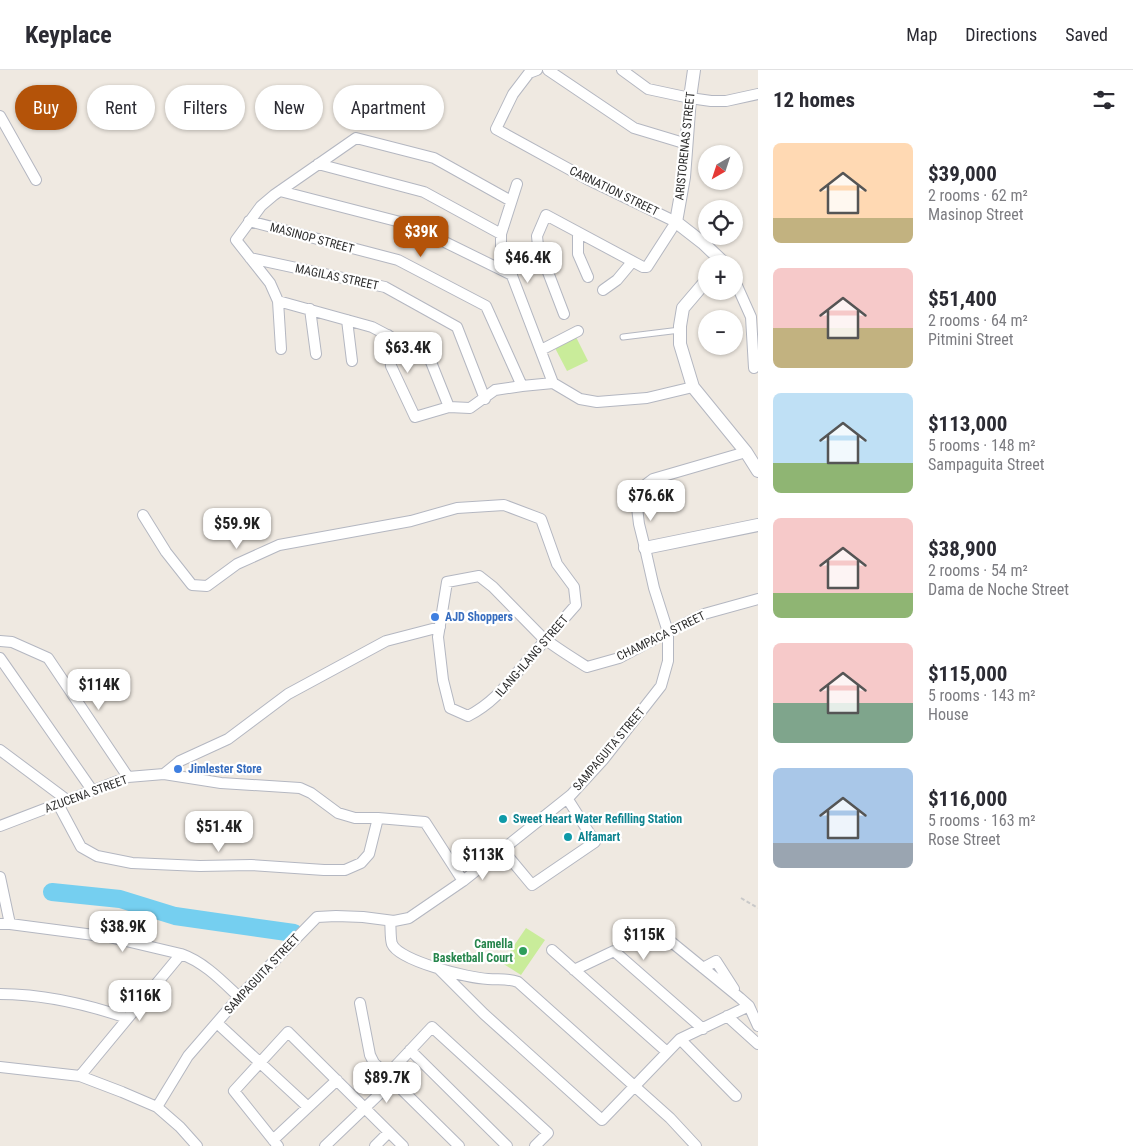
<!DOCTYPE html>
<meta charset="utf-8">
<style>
:root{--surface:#fff;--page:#f2f2f3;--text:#2b2b33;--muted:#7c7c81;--line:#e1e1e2;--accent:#b45309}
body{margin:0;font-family:"Roboto Condensed",sans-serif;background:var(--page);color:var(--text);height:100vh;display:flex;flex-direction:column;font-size:19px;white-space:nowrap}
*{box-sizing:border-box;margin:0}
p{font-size:16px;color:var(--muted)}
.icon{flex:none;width:28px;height:28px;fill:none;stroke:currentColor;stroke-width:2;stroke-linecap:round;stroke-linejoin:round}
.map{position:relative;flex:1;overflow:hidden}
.sheet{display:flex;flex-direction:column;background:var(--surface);width:375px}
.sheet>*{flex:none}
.top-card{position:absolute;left:15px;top:15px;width:475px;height:45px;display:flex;gap:10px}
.needle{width:32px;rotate:219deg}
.tools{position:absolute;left:698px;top:75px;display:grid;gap:10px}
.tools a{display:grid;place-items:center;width:45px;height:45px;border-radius:50%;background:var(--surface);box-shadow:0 1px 4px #0004;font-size:25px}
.price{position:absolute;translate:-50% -42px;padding:0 11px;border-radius:10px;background:#fff;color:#222;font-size:16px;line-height:32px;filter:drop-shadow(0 1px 2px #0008)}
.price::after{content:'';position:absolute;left:50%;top:30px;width:15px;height:11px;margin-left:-8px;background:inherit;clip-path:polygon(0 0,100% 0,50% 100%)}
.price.on{background:var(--accent);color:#fff}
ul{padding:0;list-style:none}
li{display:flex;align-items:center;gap:15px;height:125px;padding:0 15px}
li span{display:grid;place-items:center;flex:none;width:140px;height:100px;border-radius:8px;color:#555}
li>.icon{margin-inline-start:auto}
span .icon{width:60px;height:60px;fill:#fffc;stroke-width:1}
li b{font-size:21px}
h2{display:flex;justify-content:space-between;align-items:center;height:60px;padding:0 15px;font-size:21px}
.tag{padding:0 18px;border-radius:22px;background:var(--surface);box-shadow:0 1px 4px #0004;font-size:18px;line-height:45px}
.tag.on{background:var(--accent);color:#fff}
header{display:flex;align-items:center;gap:30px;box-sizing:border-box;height:70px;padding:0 25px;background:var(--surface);border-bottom:1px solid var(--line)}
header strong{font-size:24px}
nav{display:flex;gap:28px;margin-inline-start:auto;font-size:18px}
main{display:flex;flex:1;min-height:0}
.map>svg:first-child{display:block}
.pitch{fill:#c9ec9a}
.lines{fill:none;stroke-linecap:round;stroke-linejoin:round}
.river{stroke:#75cff0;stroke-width:18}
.service-casing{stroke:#b4b7c1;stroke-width:7}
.minor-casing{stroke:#b4b7c1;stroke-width:12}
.tertiary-casing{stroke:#b4b7c1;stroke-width:14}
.path{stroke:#c9c9c9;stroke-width:2;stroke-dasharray:4 2.5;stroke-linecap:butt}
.service{stroke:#fff;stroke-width:5}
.minor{stroke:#fff;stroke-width:10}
.tertiary{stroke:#fff;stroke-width:12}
.shop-dot{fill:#3f7fe0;stroke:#fff;stroke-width:2}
.culture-dot{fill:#0f9aa8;stroke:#fff;stroke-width:2}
.leisure-dot{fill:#2e9e5b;stroke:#fff;stroke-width:2}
.labels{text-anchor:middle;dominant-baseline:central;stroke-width:4.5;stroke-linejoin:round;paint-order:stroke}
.street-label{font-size:12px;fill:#2e2e2e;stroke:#fff}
.shop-label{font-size:12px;font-weight:bold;fill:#366cbe;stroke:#fff;text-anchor:start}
.culture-label{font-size:12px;font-weight:bold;fill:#0d838f;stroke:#fff;text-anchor:start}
.leisure-label{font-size:12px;font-weight:bold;fill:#27864d;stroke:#fff;text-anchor:end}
</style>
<header>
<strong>Keyplace</strong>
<nav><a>Map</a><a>Directions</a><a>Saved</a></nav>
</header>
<main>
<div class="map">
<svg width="758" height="1076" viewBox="0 0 758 1076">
<rect width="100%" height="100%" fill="#efe9e1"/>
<path class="pitch" d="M576 267 588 291 567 301 555 278Z
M526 858 545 870 521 905 502 893Z"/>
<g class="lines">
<path class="river" d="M52 822 120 829 175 846 294 863"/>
<g class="service-casing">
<path id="service" d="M623 267 680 260"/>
</g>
<g class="minor-casing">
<path id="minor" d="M537 0 529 3 513 24 496 59 587 109 676 152 647 197H643L546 145 537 166 538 176 564 244
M548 0 634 58 687 74
M622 0 648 19 690 28 711 31H726L758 24
M0 46 36 110
M318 94 424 122 501 164
M517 114 501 164V177L553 313
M280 121 408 154 512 205
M249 151 398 190 486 236 522 316
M578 163V184L588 207
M250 188 385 217 457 257 485 329
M734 209 751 247 754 298
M603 220 617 210 632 192
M278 231 372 257 429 287 449 337
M310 239 316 284
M347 250 352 291
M388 265 391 296 415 347 449 337 470 338 495 320 522 316 553 313 580 329 597 332 647 328 693 317
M281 279 278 231 270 213 236 170 261 136 274 125 356 68 434 88 511 131
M541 280 578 261
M143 445 166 482 192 515 207 516 237 494 279 475 411 451 457 438 504 435 541 449 557 494 574 517 576 535C560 553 544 572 527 591 508 613 494 633 468 646L450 638 443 610 438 567 447 512 479 506 493 517 541 566C556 578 571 587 587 597L619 588 668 562 704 544 758 529
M0 571 12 572 48 588 128 707
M0 588 92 720
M0 680 67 730
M164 704 180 691 228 669 288 624 386 571 440 557
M58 734 81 777 97 786 132 793 200 796 251 795 324 800H345L361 793 369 784 378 748
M0 756 128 707 164 704 221 713 300 718 311 723 338 743 355 748H378L425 752 463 811
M502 779 532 815 595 772 567 728
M0 807 10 854
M390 851C391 858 390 868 392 874 399 891 469 908 488 909 499 910 507 908 518 912L670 1048 696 1076
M0 854H10L109 867 181 884C204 892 222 911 239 927
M653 857 740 928 749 936 758 956
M552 880 667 982
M437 897 484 944 602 1050 680 969 749 936
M703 898 716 891 734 919
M574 900 614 881 703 959
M0 924C43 924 86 934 127 948
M360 933 370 985 374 993 387 1005
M727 946 758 974
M217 953 308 1037
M680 969 736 1026
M410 980 507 1076
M0 997 80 1006 122 1022 157 1037 180 1057 197 1076
M80 1006 181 884
M157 1037 188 986 239 927 317 847 336 846 363 847 394 851 409 848 463 811 571 725 603 690 661 616 668 591V562L654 518 645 478 639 454 636 429 641 418 653 409 746 382
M273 1070 337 1010
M278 1076 234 1021 288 962 403 1076
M325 1076 393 1011
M375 1076 389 1062
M459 1076 387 1005 432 957 548 1063 535 1076"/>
</g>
<g class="tertiary-casing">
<path id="tertiary" d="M694 0 690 28 684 107 676 152 703 173 723 192 721 194
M706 211 683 238 680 256V274L693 317 746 382 758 401
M645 478 758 455"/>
</g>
<path class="path" d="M741 828 758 838"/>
<use href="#service" class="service"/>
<use href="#minor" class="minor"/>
<use href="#tertiary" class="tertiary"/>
</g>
<g class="shop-dot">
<circle cx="435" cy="547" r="5"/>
<circle cx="178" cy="699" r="5"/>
</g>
<g class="culture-dot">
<circle cx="503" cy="749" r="5"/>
<circle cx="568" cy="767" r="5"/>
</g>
<circle class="leisure-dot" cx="523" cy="881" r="5"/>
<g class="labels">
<g class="street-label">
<text transform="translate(685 76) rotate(-84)">ARISTORENAS STREET</text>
<text transform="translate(614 121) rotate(26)">CARNATION STREET</text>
<text transform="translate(312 168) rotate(15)">MASINOP STREET</text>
<text transform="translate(337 207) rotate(12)">MAGILAS STREET</text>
<text transform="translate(661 566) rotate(-26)">CHAMPACA STREET</text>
<text transform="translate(532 586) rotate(-49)">ILANG-ILANG STREET</text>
<text transform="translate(609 679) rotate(-50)">SAMPAGUITA STREET</text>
<text transform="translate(86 724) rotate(-20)">AZUCENA STREET</text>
<text transform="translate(262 904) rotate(-47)">SAMPAGUITA STREET</text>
</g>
<g class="shop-label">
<text x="445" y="547">AJD Shoppers</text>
<text x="188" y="699">Jimlester Store</text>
</g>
<g class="culture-label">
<text x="513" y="749">Sweet Heart Water Refilling Station</text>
<text x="578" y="767">Alfamart</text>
</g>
<g class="leisure-label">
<text x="513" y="874">Camella<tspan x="513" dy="14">Basketball Court</tspan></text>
</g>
</g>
</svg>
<div class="tools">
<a><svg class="needle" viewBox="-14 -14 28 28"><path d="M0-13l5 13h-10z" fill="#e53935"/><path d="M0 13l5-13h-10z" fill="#7c7c81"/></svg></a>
<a><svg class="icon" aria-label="locate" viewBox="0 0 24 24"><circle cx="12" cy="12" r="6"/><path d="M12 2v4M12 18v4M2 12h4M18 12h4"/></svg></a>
<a>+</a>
<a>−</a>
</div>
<b class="price on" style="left:421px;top:188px">$39K</b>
<b class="price" style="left:528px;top:214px">$46.4K</b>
<b class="price" style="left:408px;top:304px">$63.4K</b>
<b class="price" style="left:651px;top:452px">$76.6K</b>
<b class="price" style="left:237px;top:480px">$59.9K</b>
<b class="price" style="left:99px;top:641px">$114K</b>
<b class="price" style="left:219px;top:783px">$51.4K</b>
<b class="price" style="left:483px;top:811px">$113K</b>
<b class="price" style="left:123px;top:883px">$38.9K</b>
<b class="price" style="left:644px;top:891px">$115K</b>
<b class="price" style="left:140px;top:952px">$116K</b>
<b class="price" style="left:387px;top:1034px">$89.7K</b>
<div class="top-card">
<a class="tag on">Buy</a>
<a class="tag">Rent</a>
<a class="tag">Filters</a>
<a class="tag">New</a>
<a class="tag">Apartment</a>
</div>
</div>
<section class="sheet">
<h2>12 homes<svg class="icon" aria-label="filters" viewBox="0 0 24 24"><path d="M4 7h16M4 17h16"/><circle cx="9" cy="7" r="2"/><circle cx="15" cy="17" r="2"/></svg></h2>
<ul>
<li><span style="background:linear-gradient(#ffd9b3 75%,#c2b280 0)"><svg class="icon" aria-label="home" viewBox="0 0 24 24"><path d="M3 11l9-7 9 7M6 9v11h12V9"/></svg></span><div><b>$39,000</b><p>2 rooms · 62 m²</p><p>Masinop Street</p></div></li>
<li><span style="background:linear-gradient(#f6c9c9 60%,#c2b280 0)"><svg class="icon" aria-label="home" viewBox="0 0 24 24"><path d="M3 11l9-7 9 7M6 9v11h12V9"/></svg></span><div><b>$51,400</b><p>2 rooms · 64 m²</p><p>Pitmini Street</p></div></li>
<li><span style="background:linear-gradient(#bfe0f5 70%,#8fb573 0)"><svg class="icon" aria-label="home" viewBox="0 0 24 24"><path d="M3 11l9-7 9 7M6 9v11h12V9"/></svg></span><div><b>$113,000</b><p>5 rooms · 148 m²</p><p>Sampaguita Street</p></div></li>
<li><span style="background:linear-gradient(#f6c9c9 75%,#8fb573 0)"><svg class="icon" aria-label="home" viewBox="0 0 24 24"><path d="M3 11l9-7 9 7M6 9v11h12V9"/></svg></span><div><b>$38,900</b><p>2 rooms · 54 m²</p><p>Dama de Noche Street</p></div></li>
<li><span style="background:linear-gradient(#f6c9c9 60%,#7fa58c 0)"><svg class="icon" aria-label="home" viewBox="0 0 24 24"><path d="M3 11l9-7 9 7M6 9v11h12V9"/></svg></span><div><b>$115,000</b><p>5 rooms · 143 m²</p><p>House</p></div></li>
<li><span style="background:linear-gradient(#a9c7e8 75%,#9aa5b1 0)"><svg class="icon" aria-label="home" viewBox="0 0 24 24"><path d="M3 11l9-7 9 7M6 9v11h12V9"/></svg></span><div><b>$116,000</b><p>5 rooms · 163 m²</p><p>Rose Street</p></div></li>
</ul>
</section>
</main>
